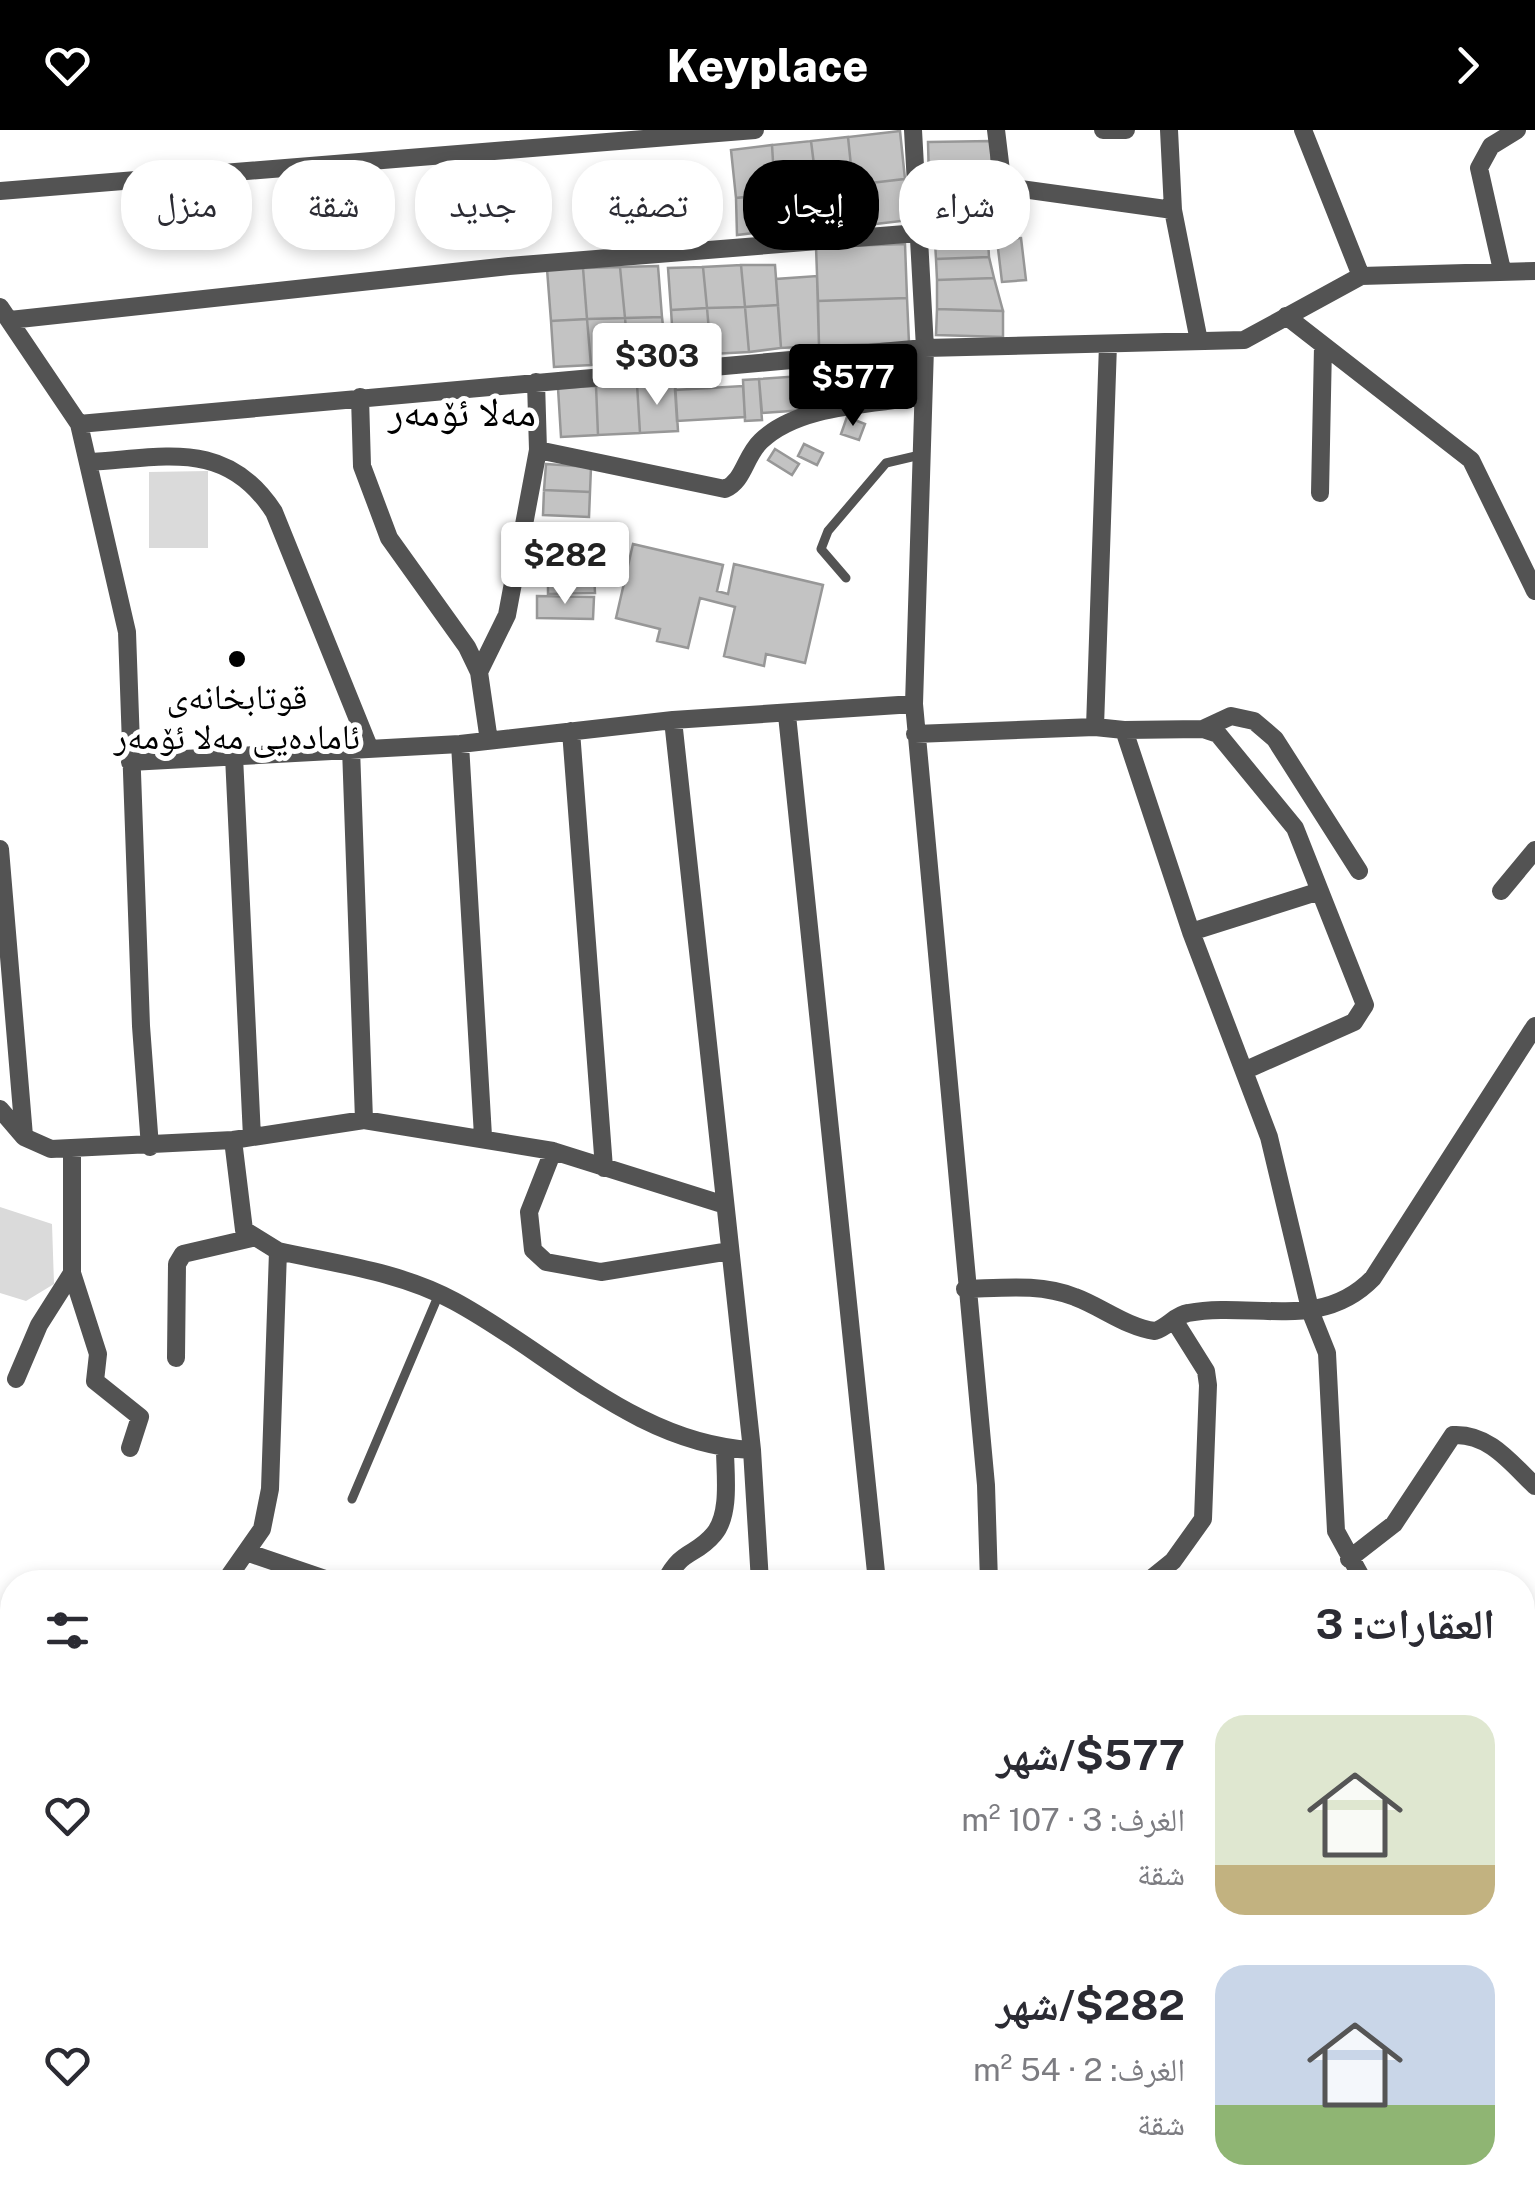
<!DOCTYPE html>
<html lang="ar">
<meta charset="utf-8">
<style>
:root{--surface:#fff;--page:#f7f7f7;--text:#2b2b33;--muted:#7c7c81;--accent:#000}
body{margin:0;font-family:"Public Sans","Noto Naskh Arabic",sans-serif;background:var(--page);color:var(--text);direction:rtl;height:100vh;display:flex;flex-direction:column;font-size:38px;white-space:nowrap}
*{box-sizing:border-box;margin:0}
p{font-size:32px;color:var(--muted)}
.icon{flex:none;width:55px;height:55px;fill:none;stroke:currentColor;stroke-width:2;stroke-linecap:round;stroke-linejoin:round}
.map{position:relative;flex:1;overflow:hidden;direction:ltr}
.details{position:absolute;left:0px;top:1440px;width:1535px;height:642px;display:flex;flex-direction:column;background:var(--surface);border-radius:40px 40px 0 0;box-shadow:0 5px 15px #0003;direction:rtl}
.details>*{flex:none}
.banner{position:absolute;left:30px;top:30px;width:1000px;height:90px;direction:rtl;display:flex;gap:20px}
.price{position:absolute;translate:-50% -85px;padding:0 22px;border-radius:10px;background:#fff;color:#222;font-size:32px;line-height:65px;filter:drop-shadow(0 2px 5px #0008)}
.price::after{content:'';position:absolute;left:50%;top:60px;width:30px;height:22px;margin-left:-15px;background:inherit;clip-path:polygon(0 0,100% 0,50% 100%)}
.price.current{background:var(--accent);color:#fff}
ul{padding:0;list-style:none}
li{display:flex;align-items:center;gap:30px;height:250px;padding:0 40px}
li span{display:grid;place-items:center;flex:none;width:280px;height:200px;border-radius:30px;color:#555}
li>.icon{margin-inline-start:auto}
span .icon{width:120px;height:120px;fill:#fffc;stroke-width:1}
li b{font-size:42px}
h2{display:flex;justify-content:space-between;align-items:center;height:120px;padding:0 40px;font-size:42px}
.pill{padding:0 35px;border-radius:40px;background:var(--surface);box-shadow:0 5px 15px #0003;font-size:35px;line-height:90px}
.pill.current{background:var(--accent);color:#fff}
header{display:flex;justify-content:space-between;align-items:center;height:130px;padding:0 40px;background:var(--accent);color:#fff;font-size:45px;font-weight:800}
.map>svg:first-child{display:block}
.green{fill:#dadada}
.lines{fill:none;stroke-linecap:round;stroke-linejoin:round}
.stream{stroke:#a1a1a1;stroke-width:5}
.building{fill:#c3c3c3;stroke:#979797;stroke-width:2.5}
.path{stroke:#757575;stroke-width:4;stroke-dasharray:2.5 5;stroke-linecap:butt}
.service{stroke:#535353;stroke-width:9}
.minor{stroke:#535353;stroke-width:18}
.poi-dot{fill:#000;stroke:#fff;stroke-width:4}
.labels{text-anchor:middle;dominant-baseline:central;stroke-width:10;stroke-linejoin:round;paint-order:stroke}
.poi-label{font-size:35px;fill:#000;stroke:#fff}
.quarter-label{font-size:40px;fill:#000;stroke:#fff}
</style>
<header><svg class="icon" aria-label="forward" viewBox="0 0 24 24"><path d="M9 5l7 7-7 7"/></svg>Keyplace<svg class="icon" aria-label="heart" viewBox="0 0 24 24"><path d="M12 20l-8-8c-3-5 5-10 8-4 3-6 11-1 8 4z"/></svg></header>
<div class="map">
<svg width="1535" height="2082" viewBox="0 0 1535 2082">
<rect width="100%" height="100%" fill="#fff"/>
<path class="green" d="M208 341V418H149V342Z
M0 1077 52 1094 54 1154 26 1171 0 1163Z"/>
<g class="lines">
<path class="stream" d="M0 1598 12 1593
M1211 2070 1218 2082"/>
</g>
<path class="building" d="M900 1 905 49 853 55 848 7Z
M848 7 853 55 817 59 811 11Z
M811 11 817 59 775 64 772 15Z
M991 11 992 50 929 51 928 12Z
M772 15 775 64 736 68 731 20Z
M905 49 910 90 858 96 853 55Z
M853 55 858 96 822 100 817 59Z
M817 59 822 100H779L775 64Z
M986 62 987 92 934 94 933 64Z
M775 64 779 100 737 105 736 68Z
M987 92 989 127 936 129 934 94Z
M1021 108 1026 150 1002 152 997 110Z
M905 114 907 168 818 171 816 117Z
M989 127 994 148 937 150 936 129Z
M741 135 745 177 707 178 703 137Z
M741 135H775L778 175 745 177Z
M658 136 662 187 625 188 620 137Z
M620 137 625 188 587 189 583 138Z
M703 137 707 178 671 180 668 138Z
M583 138 587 189 551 191 547 139Z
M817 146 819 216 781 218 776 149Z
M994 148 1003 181 937 179V150Z
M907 168 909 213 819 216 818 171Z
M778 175 781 218 749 222 745 177Z
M745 177 749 222 711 224 707 178Z
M707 178 711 224 674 226 671 180Z
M937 179 1003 181V207L936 205Z
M662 187 667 232 629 233 625 188Z
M625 188 629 233 591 235 587 189Z
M587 189 591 235 554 237 551 191Z
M845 238 848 274 819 277 815 240Z
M816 245 819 279 762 283 759 249Z
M759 249 762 290 745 291 743 250Z
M675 252 678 301 640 303 637 254Z
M637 254 640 303 598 305 596 256Z
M596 256 598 305 561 307 558 258Z
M743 256 745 287 677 291 675 260Z
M847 287 865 294 859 310 841 304Z
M804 314 823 323 817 335 798 326Z
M775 319 799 334 792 345 768 330Z
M546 334 591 337 590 362 544 360Z
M544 360 590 362 589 387 543 385Z
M595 394V427H573L572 395Z
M633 414 723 435 717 461 728 464 734 434 823 455 805 533 766 524 764 536 724 526 735 477 700 468 688 518 657 511 660 499 616 488Z
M594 441 595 463 548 464V443Z
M537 466 594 467 593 489 537 488Z
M1535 2047V2082H1480L1478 2070H1522V2052Z"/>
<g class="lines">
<path class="path" d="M1522 1781 1535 1785"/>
<path class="service" d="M846 448 821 419 828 401 886 333 920 325
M352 1369 439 1164
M650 2070 667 2082"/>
<path class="minor" d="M913 0 925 218 914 574 986 1355 989 1452
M996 0 1002 49 1014 58 1173 80
M1103 0H1126
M1169 0 1173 80 1199 211
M1303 0 1361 146
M0 61 755 0
M1502 140 1479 38 1491 16 1517 0
M0 177 79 294 127 502 141 896 150 1017
M1286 186 1471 330 1535 461
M10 190 509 136 918 103
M536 252 538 320
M360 267 362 336 389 408 467 517 479 542 489 611
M79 294 925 218 1244 210 1361 146 1535 141
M88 332C164 328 226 308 274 382L369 617
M1320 363 1323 216
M479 542 507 485 538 320 725 359C744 351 745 326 761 311 799 274 872 275 923 266
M787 585 877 1452
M673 590 752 1320 760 1452
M1095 597 1108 214
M1203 599 1231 586 1254 591 1275 609 1359 741
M1124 600 1203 599 1218 604 1295 698 1365 875 1354 892 1246 940
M571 601 604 1038
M915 604 1095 597 1124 600 1191 802 1269 1007 1311 1183 1327 1223 1336 1401 1364 1452
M460 614 483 1006
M351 618 364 990
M234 626 252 1007
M130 632 460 614 673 590 914 574
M0 719 24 1006
M1501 761 1535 720
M1191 802 1320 761
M0 979 24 1007 51 1019 233 1010 364 990 553 1021 725 1075
M553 1021 529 1082 533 1120 546 1132 601 1142 730 1121
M278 1121C337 1134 401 1142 454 1171 551 1223 636 1314 752 1320
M72 1143 98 1224 95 1251 140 1287 130 1318
M965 1159C1002 1158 1040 1153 1075 1167 1102 1177 1126 1197 1155 1201 1168 1197 1175 1185 1188 1183 1253 1171 1321 1202 1373 1148L1535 896
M176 1228 177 1134 183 1124 252 1108
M16 1249 39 1195 72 1143V1018
M249 1423 334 1452
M1349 1429 1394 1394 1453 1305C1489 1303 1511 1333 1535 1356
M225 1452 262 1399 270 1359 278 1121 244 1100 233 1010
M665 1452C682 1418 695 1427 714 1404 731 1384 725 1343 725 1319
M1147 1452 1173 1431 1203 1389 1208 1255 1206 1241 1174 1190
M0 1518 12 1526
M1522 1603 1535 1607
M1522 2032 1535 2026
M563 2082 576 2070
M1426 2082 1449 2070"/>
</g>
<circle class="poi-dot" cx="237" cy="529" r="10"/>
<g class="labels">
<g class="poi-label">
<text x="237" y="566">قوتابخانەی<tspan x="237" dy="40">ئامادەیی مەلا ئۆمەر</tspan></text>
</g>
<g class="quarter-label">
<text x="462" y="281">مەلا ئۆمەر</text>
</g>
</g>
</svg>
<b class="price" style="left:657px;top:278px">$303</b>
<b class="price current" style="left:853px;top:299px">$577</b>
<b class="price" style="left:565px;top:477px">$282</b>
<div class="banner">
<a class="pill">شراء</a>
<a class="pill current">إيجار</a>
<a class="pill">تصفية</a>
<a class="pill">جديد</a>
<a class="pill">شقة</a>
<a class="pill">منزل</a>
</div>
<section class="details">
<h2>العقارات: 3<svg class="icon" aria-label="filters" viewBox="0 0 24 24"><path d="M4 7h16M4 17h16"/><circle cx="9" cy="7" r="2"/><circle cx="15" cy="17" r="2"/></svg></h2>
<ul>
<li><span style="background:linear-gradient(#dfe7d0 75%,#c2b280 0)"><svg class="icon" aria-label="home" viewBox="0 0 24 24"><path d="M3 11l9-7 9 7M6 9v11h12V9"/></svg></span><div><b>$577/شهر</b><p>الغرف: 3 · 107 m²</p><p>شقة</p></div><svg class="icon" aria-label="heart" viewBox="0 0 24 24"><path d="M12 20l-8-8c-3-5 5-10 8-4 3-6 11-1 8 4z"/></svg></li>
<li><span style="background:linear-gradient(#c9d6e8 70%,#8fb573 0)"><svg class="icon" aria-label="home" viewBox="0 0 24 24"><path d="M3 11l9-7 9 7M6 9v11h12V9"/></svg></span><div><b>$282/شهر</b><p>الغرف: 2 · 54 m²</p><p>شقة</p></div><svg class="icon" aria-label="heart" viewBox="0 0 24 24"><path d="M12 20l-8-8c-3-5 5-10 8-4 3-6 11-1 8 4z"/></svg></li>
</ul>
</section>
</div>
